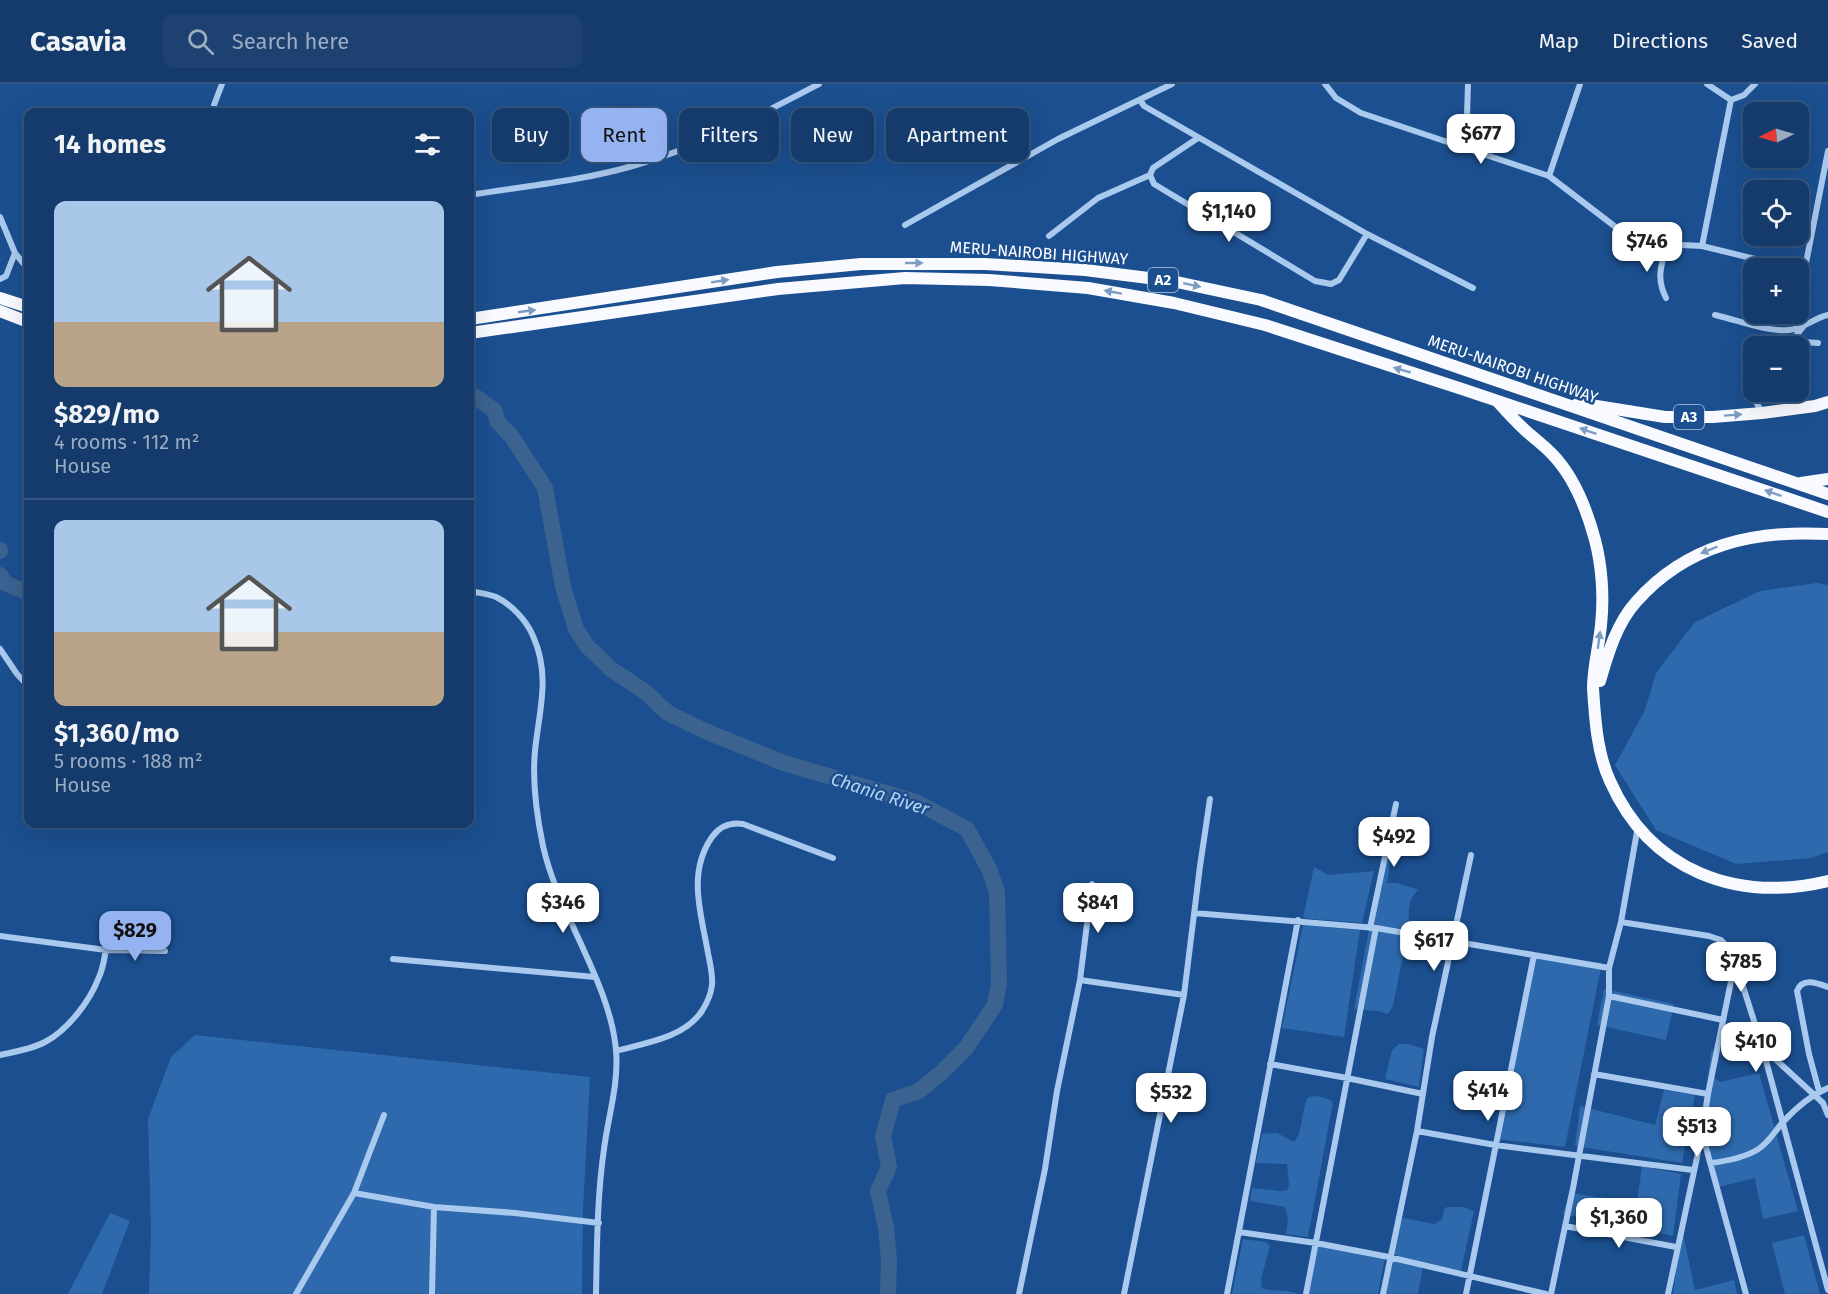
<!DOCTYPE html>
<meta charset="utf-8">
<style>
:root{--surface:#143b6b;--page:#1d4271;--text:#f1f3f6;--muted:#9dadc1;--line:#33557e;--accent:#95b2f1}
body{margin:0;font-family:"Fira Sans",sans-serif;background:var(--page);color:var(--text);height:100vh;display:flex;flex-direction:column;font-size:22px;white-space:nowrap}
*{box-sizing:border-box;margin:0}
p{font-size:20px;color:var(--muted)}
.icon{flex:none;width:33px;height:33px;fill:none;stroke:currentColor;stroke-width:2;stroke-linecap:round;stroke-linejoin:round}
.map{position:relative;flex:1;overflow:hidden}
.sheet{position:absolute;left:24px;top:24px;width:450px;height:720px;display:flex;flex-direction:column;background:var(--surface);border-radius:12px;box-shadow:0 6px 24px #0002,0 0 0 2px var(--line)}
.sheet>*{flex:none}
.guide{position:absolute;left:492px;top:24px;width:570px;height:54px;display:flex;gap:12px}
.needle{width:39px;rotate:265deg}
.fabs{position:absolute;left:1743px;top:18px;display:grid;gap:12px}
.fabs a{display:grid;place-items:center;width:66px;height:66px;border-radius:12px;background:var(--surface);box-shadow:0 6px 24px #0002,0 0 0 2px var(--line);font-size:30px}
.price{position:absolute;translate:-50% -51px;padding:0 14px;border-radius:12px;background:#fff;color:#222;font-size:20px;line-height:39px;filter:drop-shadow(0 2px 3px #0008)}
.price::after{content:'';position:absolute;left:50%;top:36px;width:18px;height:14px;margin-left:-9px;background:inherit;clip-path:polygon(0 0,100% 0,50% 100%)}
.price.selected{background:var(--accent);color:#111}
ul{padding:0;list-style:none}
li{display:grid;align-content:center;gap:12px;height:318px;padding:0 30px}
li+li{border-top:2px solid var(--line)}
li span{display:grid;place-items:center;height:186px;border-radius:12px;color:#555}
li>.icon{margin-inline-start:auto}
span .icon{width:108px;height:108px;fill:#fffc;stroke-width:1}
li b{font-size:26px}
h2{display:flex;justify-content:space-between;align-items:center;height:72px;padding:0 30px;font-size:26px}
.chip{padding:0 21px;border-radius:12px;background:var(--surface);box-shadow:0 6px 24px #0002,0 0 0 2px var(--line);font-size:21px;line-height:54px}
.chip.selected{background:var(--accent);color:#111}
header{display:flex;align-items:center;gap:36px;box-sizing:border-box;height:84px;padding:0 30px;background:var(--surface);border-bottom:2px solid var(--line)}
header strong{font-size:28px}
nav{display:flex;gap:33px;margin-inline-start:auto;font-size:21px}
.search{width:420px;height:54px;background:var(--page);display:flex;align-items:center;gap:15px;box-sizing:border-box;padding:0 21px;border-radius:12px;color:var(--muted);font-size:22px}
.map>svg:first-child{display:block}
.green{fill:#2e69ad}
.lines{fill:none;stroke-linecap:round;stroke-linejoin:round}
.river{stroke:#3c6290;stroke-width:16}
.minor{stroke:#a9c9ee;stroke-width:6}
.trunk{stroke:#f8faff;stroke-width:12}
.oneway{fill:#7e9cc1}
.labels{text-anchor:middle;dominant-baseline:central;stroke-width:5;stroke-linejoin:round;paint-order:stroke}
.shield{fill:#1b4f8f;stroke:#bbcadd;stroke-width:1.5}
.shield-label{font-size:15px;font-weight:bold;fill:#fff}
.street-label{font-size:16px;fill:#fff;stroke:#1b4f8f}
.water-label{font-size:18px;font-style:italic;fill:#b5d3f5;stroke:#1b4f8f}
</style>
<header>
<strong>Casavia</strong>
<div class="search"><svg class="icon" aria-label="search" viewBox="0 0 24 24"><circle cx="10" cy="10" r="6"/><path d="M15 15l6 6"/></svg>Search here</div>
<nav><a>Map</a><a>Directions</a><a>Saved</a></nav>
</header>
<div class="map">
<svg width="1828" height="1210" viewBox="0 0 1828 1210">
<rect width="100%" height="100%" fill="#1b4f8f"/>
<path class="green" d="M1817 499 1828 501V768L1811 774 1736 780 1656 746 1615 681 1645 626 1656 589 1695 538 1760 507Z
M1383 766 1391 770 1387 799H1397L1419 806C1407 813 1408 833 1410 846L1370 841Z
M1314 783 1329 791 1374 787 1362 839 1303 834Z
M1303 841 1360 846 1344 953 1282 944Z
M1369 846 1411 851 1405 862 1393 922 1388 930 1378 927 1354 925Z
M1536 870 1602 879 1565 1063 1495 1055Z
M1604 905 1674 920 1666 956 1597 941Z
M195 951 590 993 583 1126 582 1210H149L151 1147 148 1035 171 973Z
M1399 960H1409L1424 965 1419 1003 1385 995 1392 966Z
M1712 963 1715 978V994L1720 998 1759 989 1798 1127 1763 1135 1755 1094 1719 1103 1701 1036Z
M1664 1006 1695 1011 1682 1079 1575 1062 1580 1022 1655 1041Z
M1316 1012 1328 1015 1333 1018 1308 1153 1286 1150 1288 1134 1285 1123 1250 1117 1252 1104 1281 1107 1287 1106 1289 1101 1287 1080 1256 1079 1262 1050 1277 1049 1294 1058C1303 1050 1301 1025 1308 1013Z
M1642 1082 1681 1090 1673 1152 1563 1130 1569 1109 1637 1118Z
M1447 1123H1463L1474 1127 1461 1187 1391 1170 1399 1133 1434 1140 1442 1135 1444 1126Z
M110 1129 130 1137 102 1210H68Z
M1682 1145 1695 1206 1734 1196 1737 1210H1673Z
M1804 1151 1820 1210H1785L1772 1159Z
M1243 1155 1266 1158 1270 1162 1261 1195 1262 1204C1273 1208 1290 1205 1297 1210H1232Z
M1313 1160 1385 1173 1378 1210H1304Z
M1389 1175 1423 1182 1418 1210H1383Z"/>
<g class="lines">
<path class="river" d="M470 309 494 326 498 338 512 353 545 404 563 503 576 545 587 562 611 585 644 607 668 629 705 647 784 679 916 718 967 745 989 785 997 808 999 899 995 921 966 964 942 988 919 1007 893 1016 883 1052 889 1083 878 1107 886 1144 889 1175 888 1210
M0 466V467
M0 491 5 499 28 509"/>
<path class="minor" d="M1325 0 1336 14 1361 29 1549 92 1580 0
M1707 0 1731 16
M1140 16 1144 22 1367 150 1473 204
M1731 16 1702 162 1792 184
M1731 16 1744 11 1755 0
M214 28V21L222 0
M1198 54 1153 84 1150 91 1154 100 1315 197 1331 200 1339 196 1367 150
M1466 64 1468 0
M1549 92 1626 151 1641 159 1702 162
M470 111C525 102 582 97 636 81 700 63 760 31 819 0
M0 133 15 169 28 185
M905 141 1058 55 1172 0
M1049 152 1098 114 1150 91
M1798 185 1802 184 1806 179 1828 67
M0 195 6 192 15 169
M1666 214C1656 194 1661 182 1667 161
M1715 231C1738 236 1765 248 1789 246 1803 245 1814 234 1828 231
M1788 262 1803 243
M1754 308V314L1762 329
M1798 324 1799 280 1803 258 1818 259
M470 507C478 509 489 510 496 513 511 520 527 537 533 552 551 592 539 627 535 667 532 698 537 733 543 762 558 830 610 898 616 966 619 1000 608 1033 604 1065 597 1113 597 1162 596 1210
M0 565 17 590 28 602
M1194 829 1376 844 1609 884
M1621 838 1709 852 1721 856 1732 868 1762 962 1828 1206
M1370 844 1396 720
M0 852 106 866 165 867
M393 875 595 893
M1735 878 1708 1010 1702 1049 1746 1210
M1080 896 1092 800
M1609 912 1723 936
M1762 963 1823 1019 1828 1031
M616 967C645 959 684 954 702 927 707 919 711 910 712 901 713 891 710 879 708 869 701 829 687 789 712 753 720 742 730 738 743 740L833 774
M0 971C15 968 32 965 45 958 68 946 90 917 99 893 103 885 104 875 106 866
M1270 980 1347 994 1423 1010
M1594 990 1708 1010
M1819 1007 1809 970 1797 907C1802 893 1817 899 1828 903
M1417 1047 1495 1061 1693 1086
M1711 1079C1727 1077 1743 1074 1757 1066 1769 1059 1774 1048 1783 1038 1795 1025 1811 1011 1828 1004
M354 1109 434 1123 515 1129 599 1139
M1565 1142 1676 1163
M1239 1148 1316 1159 1389 1173 1546 1210
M296 1210 354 1109 384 1031
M432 1210 434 1123
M1019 1210 1045 1085 1057 1007 1080 896 1184 911
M1124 1210 1184 911 1200 782 1210 715
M1227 1210 1298 836
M1306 1210 1376 844
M1383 1210 1417 1047 1432 953 1471 771
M1466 1210 1534 871
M1551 1210 1573 1104 1609 912V884L1621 838 1638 742
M1668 1210 1702 1050"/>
<path class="trunk" d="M0 214 28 223
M0 227 28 238
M470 235 777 188 861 180H985L1085 186 1172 197 1261 216 1828 410
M470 249 778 205 905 194 989 196 1088 204 1174 219 1265 241 1462 305 1828 428
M1498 318C1507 328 1516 338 1526 347 1535 355 1545 362 1553 371 1574 393 1587 426 1595 456 1602 482 1604 514 1601 541 1599 562 1593 583 1593 604 1595 635 1597 669 1610 697 1650 787 1736 819 1828 797
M1578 319 1665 333H1713L1762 329 1815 322 1828 318
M1801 399 1828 395
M1600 597C1608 569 1617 539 1636 518 1687 460 1755 446 1828 450"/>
</g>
<defs><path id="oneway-solid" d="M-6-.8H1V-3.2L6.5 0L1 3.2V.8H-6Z" transform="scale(1.5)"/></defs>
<g class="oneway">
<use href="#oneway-solid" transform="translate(914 179)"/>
<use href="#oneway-solid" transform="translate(720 197) rotate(-9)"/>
<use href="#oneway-solid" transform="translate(1192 201) rotate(12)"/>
<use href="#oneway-solid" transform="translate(1113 208) rotate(-170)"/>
<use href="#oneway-solid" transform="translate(527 227) rotate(-8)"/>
<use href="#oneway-solid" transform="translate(1402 286) rotate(-164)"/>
<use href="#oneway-solid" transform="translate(1733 331) rotate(-4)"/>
<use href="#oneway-solid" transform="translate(1588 347) rotate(-161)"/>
<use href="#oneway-solid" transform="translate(1773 409) rotate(-161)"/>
<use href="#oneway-solid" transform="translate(1709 466) rotate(158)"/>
<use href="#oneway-solid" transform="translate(1599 556) rotate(-82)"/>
</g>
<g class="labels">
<g class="shield">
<rect x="1148" y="184" width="30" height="24" rx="4.5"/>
<rect x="1674" y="321" width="30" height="24" rx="4.5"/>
</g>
<g class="shield-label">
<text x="1163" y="196">A2</text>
<text x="1689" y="333">A3</text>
</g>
<g class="street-label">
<text transform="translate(1039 169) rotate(4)">MERU-NAIROBI HIGHWAY</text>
<text transform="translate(1513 285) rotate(19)">MERU-NAIROBI HIGHWAY</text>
</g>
<g class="water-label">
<text transform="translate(880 710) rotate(18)">Chania River</text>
</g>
</g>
</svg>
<div class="fabs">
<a><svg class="needle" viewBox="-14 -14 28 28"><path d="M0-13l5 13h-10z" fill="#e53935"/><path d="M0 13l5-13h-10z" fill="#9dadc1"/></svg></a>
<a><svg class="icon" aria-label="locate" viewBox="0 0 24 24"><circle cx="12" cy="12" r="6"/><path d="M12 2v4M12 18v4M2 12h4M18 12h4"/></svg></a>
<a>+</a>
<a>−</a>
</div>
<b class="price" style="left:1481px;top:81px">$677</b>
<b class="price" style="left:1229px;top:159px">$1,140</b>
<b class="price" style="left:1647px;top:189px">$746</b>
<b class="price" style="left:1394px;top:784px">$492</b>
<b class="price" style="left:563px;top:850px">$346</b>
<b class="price" style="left:1098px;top:850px">$841</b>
<b class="price selected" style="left:135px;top:878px">$829</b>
<b class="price" style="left:1434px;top:888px">$617</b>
<b class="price" style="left:1741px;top:909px">$785</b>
<b class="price" style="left:1756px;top:989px">$410</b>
<b class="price" style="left:1488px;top:1038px">$414</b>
<b class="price" style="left:1171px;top:1040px">$532</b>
<b class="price" style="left:1697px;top:1074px">$513</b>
<b class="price" style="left:1619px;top:1165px">$1,360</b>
<div class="guide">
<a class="chip">Buy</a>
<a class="chip selected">Rent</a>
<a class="chip">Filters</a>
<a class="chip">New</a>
<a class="chip">Apartment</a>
</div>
<section class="sheet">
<h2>14 homes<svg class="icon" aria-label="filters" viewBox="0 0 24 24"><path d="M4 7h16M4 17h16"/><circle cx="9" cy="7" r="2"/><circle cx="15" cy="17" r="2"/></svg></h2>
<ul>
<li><span style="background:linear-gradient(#a9c7e8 65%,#b9a48a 0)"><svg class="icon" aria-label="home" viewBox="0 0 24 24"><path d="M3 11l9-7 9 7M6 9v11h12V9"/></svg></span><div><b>$829/mo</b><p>4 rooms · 112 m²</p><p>House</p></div></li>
<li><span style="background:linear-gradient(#a9c7e8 60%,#b9a48a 0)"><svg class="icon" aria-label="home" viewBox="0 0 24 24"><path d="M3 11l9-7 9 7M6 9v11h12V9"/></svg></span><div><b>$1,360/mo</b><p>5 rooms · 188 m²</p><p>House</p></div></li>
</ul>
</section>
</div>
